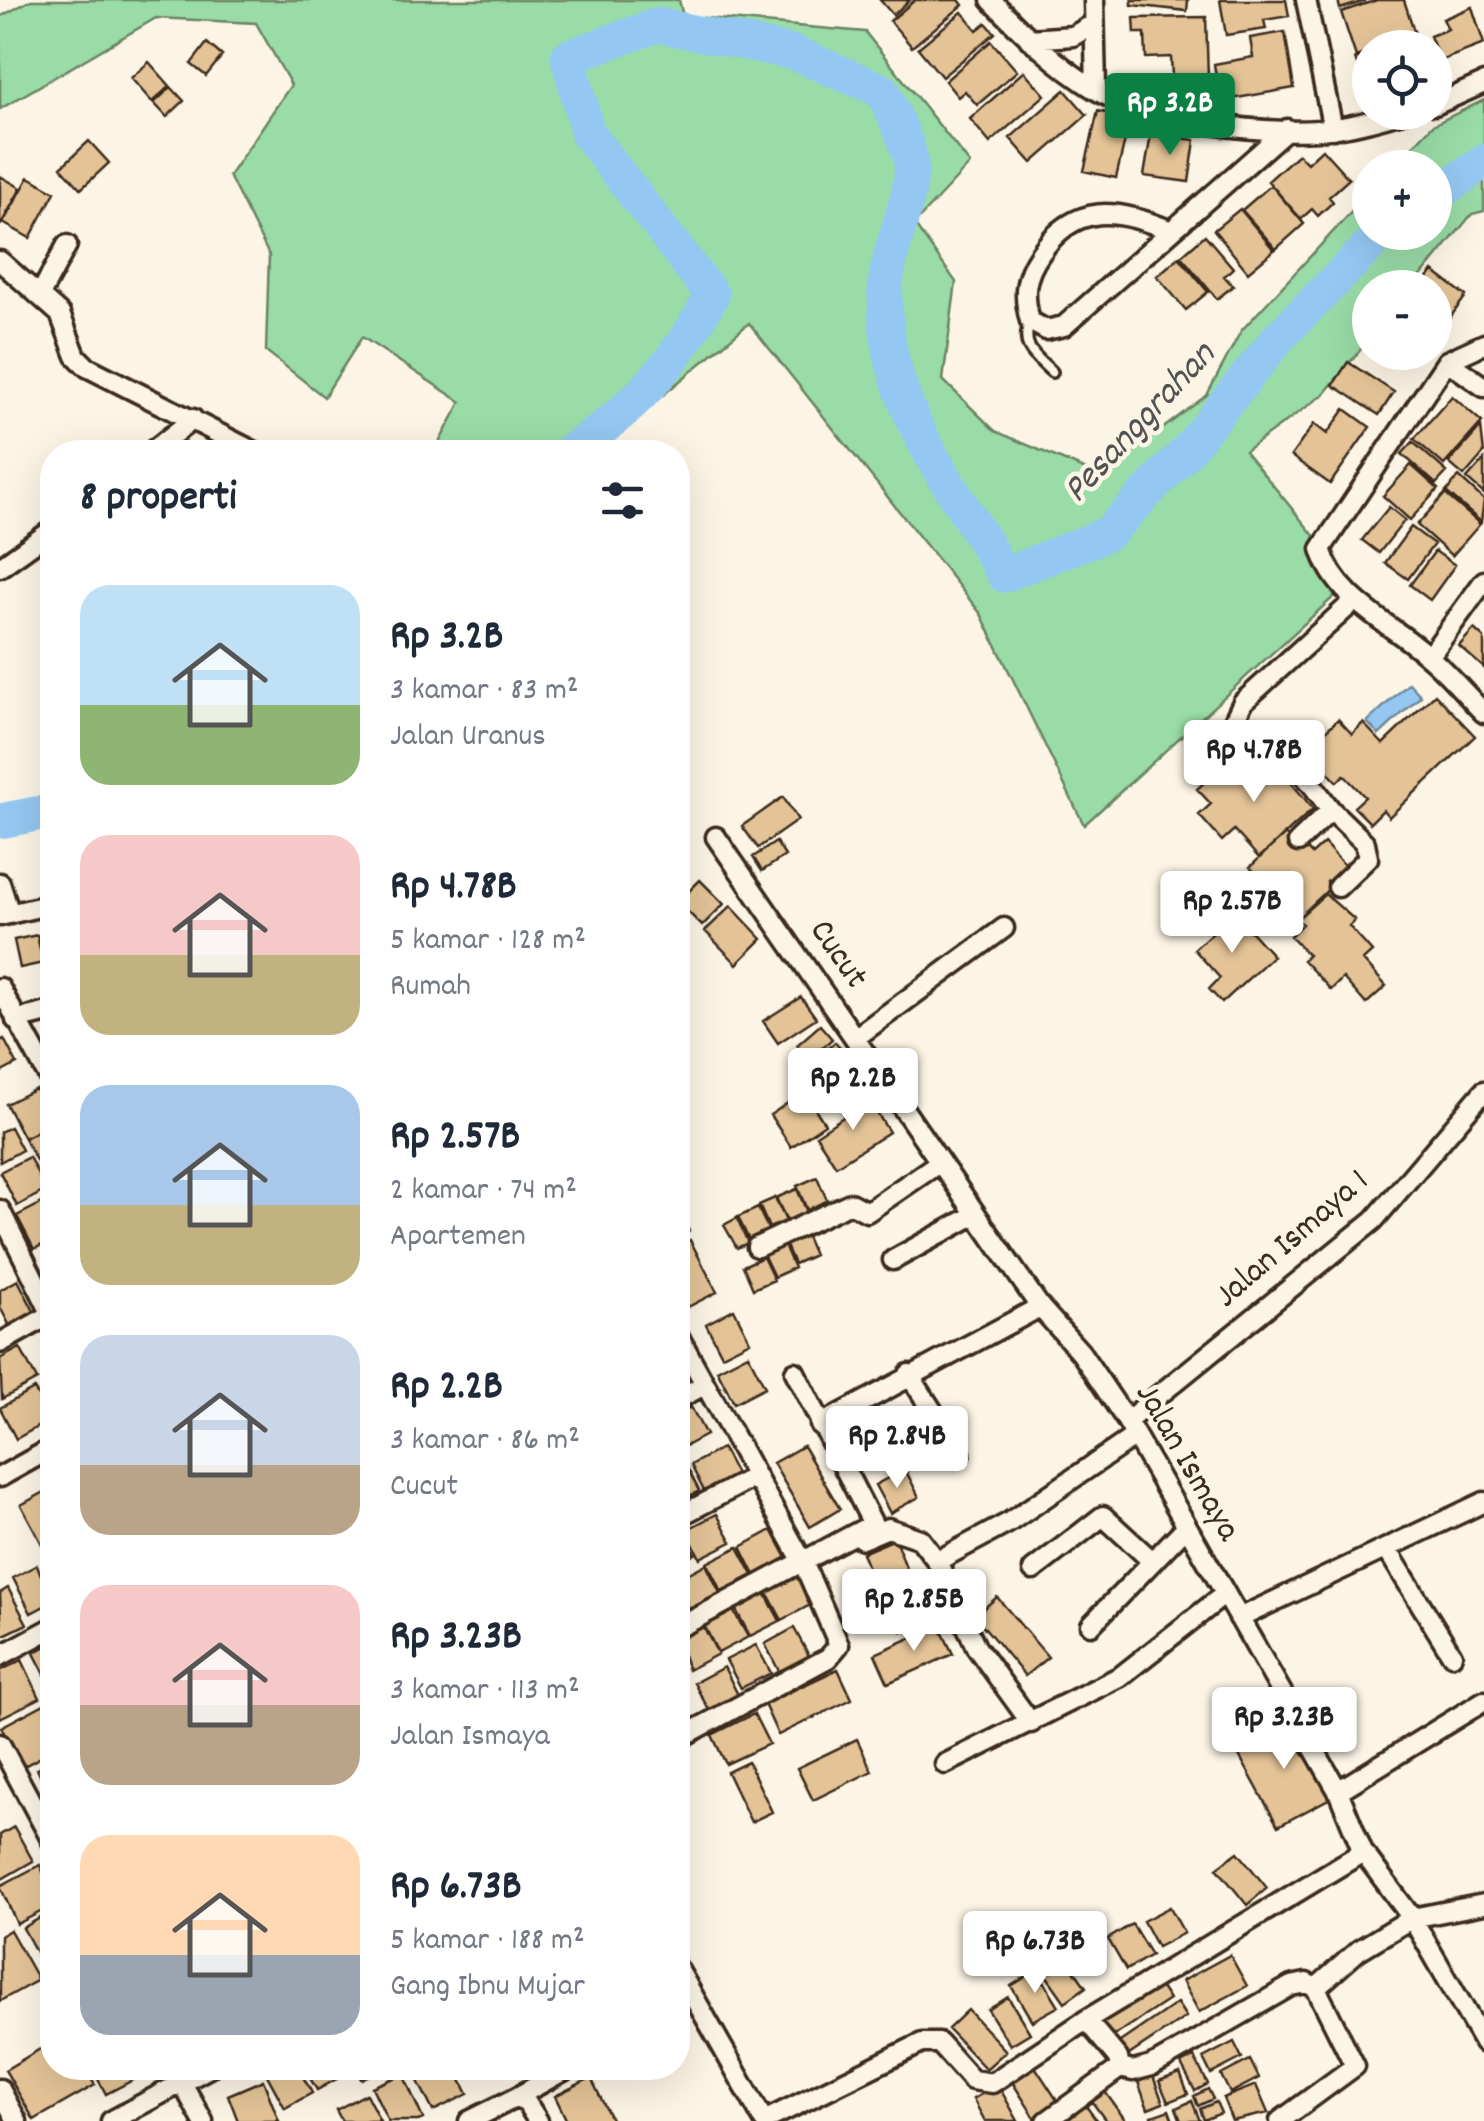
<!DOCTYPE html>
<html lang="id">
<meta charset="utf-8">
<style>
:root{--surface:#fff;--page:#f2f2f3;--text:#1f2937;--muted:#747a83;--accent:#0b8043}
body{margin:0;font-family:Dekko,sans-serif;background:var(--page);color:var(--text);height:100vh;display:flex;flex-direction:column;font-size:38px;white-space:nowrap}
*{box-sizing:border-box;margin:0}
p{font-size:32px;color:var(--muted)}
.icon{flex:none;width:55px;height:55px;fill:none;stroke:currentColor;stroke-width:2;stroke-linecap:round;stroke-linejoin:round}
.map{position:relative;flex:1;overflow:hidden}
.panel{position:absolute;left:40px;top:440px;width:650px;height:1640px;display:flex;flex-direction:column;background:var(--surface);border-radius:40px;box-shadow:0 10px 40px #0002}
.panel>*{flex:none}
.buttons{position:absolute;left:1352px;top:30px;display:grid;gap:20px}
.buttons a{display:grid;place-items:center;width:100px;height:100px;border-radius:50%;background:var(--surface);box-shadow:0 10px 40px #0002;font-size:50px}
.price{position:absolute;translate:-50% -85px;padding:0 22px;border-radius:10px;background:#fff;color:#222;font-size:32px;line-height:65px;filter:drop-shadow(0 2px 5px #0008)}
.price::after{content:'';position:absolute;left:50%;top:60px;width:30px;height:22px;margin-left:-15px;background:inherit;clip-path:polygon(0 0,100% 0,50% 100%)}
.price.current{background:var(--accent);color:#fff}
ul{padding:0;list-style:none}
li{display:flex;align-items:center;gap:30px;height:250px;padding:0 40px}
li span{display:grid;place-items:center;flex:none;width:280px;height:200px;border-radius:30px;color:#555}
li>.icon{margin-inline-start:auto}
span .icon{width:120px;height:120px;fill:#fffc;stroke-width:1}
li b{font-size:42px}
h2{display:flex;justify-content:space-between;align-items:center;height:120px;padding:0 40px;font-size:42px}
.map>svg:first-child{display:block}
.green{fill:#99dca7;stroke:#6a8362;stroke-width:2.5}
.water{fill:#94c8f2;stroke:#70899d;stroke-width:2.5}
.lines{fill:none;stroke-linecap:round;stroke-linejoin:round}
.river{stroke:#94c8f2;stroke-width:35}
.building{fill:#e4c497;stroke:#3b2a1e;stroke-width:2.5}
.service-casing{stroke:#3b2a1e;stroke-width:16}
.minor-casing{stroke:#3b2a1e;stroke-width:25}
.service{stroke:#fcf5e5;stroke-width:9}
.minor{stroke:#fcf5e5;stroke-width:18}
.labels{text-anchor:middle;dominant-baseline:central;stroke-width:9;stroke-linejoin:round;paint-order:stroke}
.street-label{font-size:35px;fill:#3b2a1e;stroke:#fcf5e5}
.water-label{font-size:38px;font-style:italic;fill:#515253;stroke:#fcf5e5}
</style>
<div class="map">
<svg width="1484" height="2121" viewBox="0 0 1484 2121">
<rect width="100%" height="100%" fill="#fcf5e5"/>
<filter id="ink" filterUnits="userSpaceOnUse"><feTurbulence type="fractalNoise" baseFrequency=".01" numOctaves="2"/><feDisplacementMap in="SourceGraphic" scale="20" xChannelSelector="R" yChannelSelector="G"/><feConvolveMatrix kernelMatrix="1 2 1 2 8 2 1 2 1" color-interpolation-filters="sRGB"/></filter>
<g filter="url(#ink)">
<path class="green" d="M31 0H679L683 16 865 32 970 164 914 224 956 282 943 380 995 431 1100 476 1207 395 1241 331 1370 192V232H1435V168L1393 167 1433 125 1484 100V211L1472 214 1412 287 1370 288V338L1323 395 1245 451 1351 581 1084 825 981 614 749 323 601 447 603 452H434L461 402 362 337 324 397 266 351 269 255 229 176 291 85 256 23 156 18 0 109V17Z"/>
<path class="water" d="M1409 683 1421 696 1379 735 1367 722Z"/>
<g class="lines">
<path class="river" d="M1435 196 1484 161
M569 452C633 411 677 362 712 295L588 134 568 57 658 25 794 53 883 91C891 112 909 141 911 163 914 197 886 253 885 290 882 407 951 480 1004 575L1107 534 1186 452 1279 337 1383 232
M0 821 52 811"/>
</g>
<path class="building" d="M880 0H910L893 15Z
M915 0H959L963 5 912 47 890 21Z
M1132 0H1188L1187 11 1132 5Z
M1220 0H1286L1289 16 1264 20 1266 29 1226 35Z
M1338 0H1365V1L1340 9Z
M1377 0H1404L1416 37 1370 48V52L1356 57 1341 12Z
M1472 7 1484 44 1440 61 1430 36 1448 29 1443 19Z
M962 12 977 30 986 23 995 33 942 77 918 48Z
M1206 17 1208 77H1172L1171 57 1146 58 1145 33H1135L1134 18Z
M1285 32 1294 88 1231 99 1228 81 1217 83 1214 64 1253 57 1250 38Z
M1420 37 1424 48H1388Z
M991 41 1017 71 977 105 965 91 958 97 945 81Z
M207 43 222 56 206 76 191 64Z
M1370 54V94L1368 95 1355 59Z
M149 62 170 86 152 102 131 78Z
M1024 71 1045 95 990 143 970 119Z
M171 87 184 101 167 117 154 103Z
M1065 90 1087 115 1032 163 1010 138Z
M1098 111 1130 119 1116 178 1084 171Z
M1151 134 1195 140 1189 182 1144 176Z
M89 141 109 163 81 189 61 167Z
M1322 149 1349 179 1329 197 1333 202 1318 216 1312 209 1301 219 1268 181 1298 154 1307 163Z
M0 176 21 188 0 226Z
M29 177 55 192 30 238 3 223Z
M1271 185 1304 224 1276 249 1242 210Z
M1240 209 1274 250 1248 272 1214 230Z
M1205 235 1233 268 1224 276 1233 286 1217 299 1181 256Z
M1179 257 1208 292 1186 310 1157 276Z
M1433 271 1466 296 1437 335 1435 288H1421Z
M1348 362 1394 392 1379 415 1333 385Z
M1452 396 1482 422 1444 465 1414 439Z
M1345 409 1370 427 1330 484 1291 456 1314 424 1327 434Z
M1481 427 1484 453 1464 476 1449 463Z
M1413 442 1447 472 1436 484 1402 454Z
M1484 460V494L1467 479Z
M1411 465 1438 489 1410 520 1383 496Z
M1459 477 1484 500 1481 522 1446 492Z
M1445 494 1480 524 1452 556 1417 525Z
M1389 507 1405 520 1379 553 1362 540Z
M1411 527 1434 544 1408 579 1385 563Z
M1435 551 1455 565 1430 600 1410 585Z
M1474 629 1484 638V668L1459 646Z
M1435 694 1475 736 1389 817 1383 810 1370 823 1354 807 1365 797 1344 775 1337 782 1307 749 1338 719 1352 734 1363 723 1383 744Z
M1267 753 1313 809 1259 858 1234 830 1222 841 1199 815 1211 804 1197 789 1223 765 1237 780Z
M783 797 798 820 758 848 742 826Z
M1285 834 1302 852 1306 848 1312 854 1324 843 1345 866 1327 882 1331 887 1297 919 1250 867Z
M776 842 785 856 762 871 753 857Z
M700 880 724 904 702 926 678 902Z
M1274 894 1281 901 1249 930 1243 922Z
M1325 894 1355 920 1349 926 1372 952 1363 960 1386 986 1366 1004 1343 978 1331 990 1303 960 1308 955 1290 936 1302 924 1297 919Z
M731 906 762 939 737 964 705 931Z
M1234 913 1273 956 1222 1003 1209 989 1220 978 1194 949Z
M52 933V960L47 961 40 936Z
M37 935 43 963 20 968 14 940Z
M801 997 816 1018 778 1043 763 1021Z
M820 1025 832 1039 810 1059 797 1045Z
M4 1039 17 1064 0 1073V1041Z
M835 1042 846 1055 823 1075 812 1063Z
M36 1089 52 1123 24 1138 6 1104Z
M804 1092 825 1124 791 1147 770 1115Z
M869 1100 889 1132 836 1166 816 1135Z
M52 1123V1165L42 1171 24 1138Z
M10 1127 22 1150 0 1162V1132Z
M29 1157 46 1190 17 1206 0 1172Z
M52 1166V1193L41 1171Z
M817 1177 827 1200 807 1210 797 1186Z
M797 1189 807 1212 787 1221 776 1198Z
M775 1198 786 1221 769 1228 759 1205Z
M46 1201 52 1214V1240L34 1249 17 1216Z
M758 1208 769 1231 749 1240 738 1217Z
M678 1209 689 1231 678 1237Z
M737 1218 748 1243 737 1248 724 1225Z
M804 1232 814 1255 794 1264 784 1241Z
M690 1240 717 1292 682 1310 678 1301V1247Z
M784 1245 794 1268 774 1277 763 1254Z
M763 1257 774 1280 753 1289 743 1266Z
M18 1280 38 1319 13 1332 0 1307V1290Z
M734 1309 750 1341 722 1355 706 1324Z
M20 1348 37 1380 2 1399 0 1359Z
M748 1354 765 1387 734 1403 717 1370Z
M34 1389 51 1419 16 1439 0 1408Z
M691 1407 706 1435 678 1450V1414Z
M803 1446 840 1509 810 1527 773 1463Z
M722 1448 737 1476 705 1493 691 1465Z
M685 1463 699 1491 678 1502V1466Z
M905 1469 919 1497 890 1513 875 1485Z
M50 1489 52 1553 48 1555 21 1505Z
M717 1514 732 1542 700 1558 686 1530Z
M680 1526 695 1554 678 1563V1528Z
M772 1530 787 1558 755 1575 741 1547Z
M895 1539 909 1575 876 1588 862 1553Z
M738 1547 753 1575 721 1591 707 1563Z
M52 1561V1586L42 1566Z
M706 1564 720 1593 689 1609 678 1579Z
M37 1565 52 1602 31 1613 13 1578Z
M797 1577 812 1604 782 1620 767 1592Z
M919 1586 933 1616 902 1631 887 1602Z
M8 1588 27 1624 2 1636 0 1593Z
M678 1592 687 1611 678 1616Z
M765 1593 780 1621 750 1636 735 1608Z
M997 1597 1048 1657 1025 1676 975 1616Z
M733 1610 748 1637 718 1653 704 1625Z
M939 1625 953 1654 888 1683 875 1654Z
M703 1626 718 1654 688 1670 678 1640Z
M794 1628 809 1656 779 1671 765 1644Z
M52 1643V1688L34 1653Z
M756 1645 771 1673 741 1688 726 1660Z
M22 1660 40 1698 0 1718V1671Z
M724 1667 738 1695 709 1710 694 1683Z
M838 1669 852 1699 778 1735 764 1704Z
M48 1702 52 1751 22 1767 1 1727Z
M754 1714 769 1744 726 1764 712 1735Z
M1291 1719 1334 1796 1278 1826 1234 1746Z
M857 1739 872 1771 813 1800 797 1768Z
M52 1760V1798L37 1769Z
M748 1762 772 1812 751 1822 727 1772Z
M14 1827 33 1861 0 1880V1835Z
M1238 1852 1267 1888 1247 1905 1217 1868Z
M40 1865 52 1891V1906L17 1924 0 1886Z
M1170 1907 1184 1933 1157 1947 1143 1921Z
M52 1911V1966L46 1970 23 1928Z
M1132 1924 1151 1955 1126 1970 1108 1939Z
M10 1930 38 1980 0 2001V1936Z
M1230 1955 1247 1986 1199 2012 1182 1981Z
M1067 1960 1086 1987 1065 2002 1046 1975Z
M52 1966V1990L42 1972Z
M1037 1970 1059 2006 1032 2021 1011 1986Z
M1159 1985 1169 2000 1111 2038 1101 2022Z
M1008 1997 1030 2033 1010 2045 988 2010Z
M1177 2003 1186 2017 1126 2057 1117 2044Z
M968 2010 1006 2051 986 2069 948 2029Z
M52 2042V2068H85L95 2085 34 2120 5 2070Z
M1234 2042 1242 2058 1211 2074 1203 2058Z
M1194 2057 1208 2084 1195 2091 1181 2064Z
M1250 2060 1259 2078 1230 2093 1221 2075Z
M1032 2062 1059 2103 1035 2118 1009 2077Z
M92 2068H148L150 2071 106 2094Z
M280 2068H298L312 2093 285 2108 267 2075Z
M304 2068H344L347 2073 317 2090Z
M355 2068H384L361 2079Z
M420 2068H455L468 2094 433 2111 413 2071Z
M1180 2073 1188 2094 1168 2102 1159 2081Z
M403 2074 423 2119 418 2121H388L372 2087Z
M1153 2076 1163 2103 1148 2109 1138 2082Z
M591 2078 612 2121H567L555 2096Z
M263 2080 279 2121H238L228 2095Z
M998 2085 1018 2121H985L973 2099Z
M1256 2085 1268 2113 1232 2121 1223 2098Z
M1103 2089 1126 2121H1106L1090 2099Z
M1208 2089 1213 2099 1198 2106 1194 2096Z
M366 2094 380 2121H342L336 2110Z
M1192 2101 1200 2121H1181L1176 2108Z
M1083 2102 1097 2121H1063L1060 2118Z
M1216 2102 1221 2113 1204 2120 1200 2109Z
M1169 2110 1173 2121H1153L1152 2116Z"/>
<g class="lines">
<g class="service-casing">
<path id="service" d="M1030 321C1020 347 1034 355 1052 372"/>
</g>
<g class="minor-casing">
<path id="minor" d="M991 0C1022 32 1056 66 1096 90 1149 121 1275 138 1336 128 1359 125 1381 118 1403 112
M1094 0 1096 90
M1306 0 1333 129
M1029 39 1073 36 1093 24
M1435 105 1484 83
M1171 231C1117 208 1075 202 1040 254 1024 277 1023 295 1030 321L1046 330 1064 326 1287 129
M0 261 60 314 76 356 87 367 255 452
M40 295 67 245
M1484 344 1447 361 1321 549C1336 600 1392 624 1429 657 1449 674 1466 695 1484 713
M1447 361 1484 387
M151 452 193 419
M0 567 52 530
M1429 657 1484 581
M1331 810 1365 843 1368 858 1338 887
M716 837 1040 1307 1081 1353 1127 1421 1338 1791 1363 1852 1412 1918 1484 2043
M1298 842 1331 810C1301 770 1295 757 1245 747L1232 725 1243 702 1355 600
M0 883 10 914
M0 916 52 904
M0 988 52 1083
M16 1020 52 1011
M855 1038 1004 928
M0 1210 52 1315
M757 1247 850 1203 867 1212 940 1162
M893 1260 976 1214
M678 1335 803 1562 839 1645 828 1658 678 1739
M0 1343 52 1314
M909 1374 960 1454
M678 1399 704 1385
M1127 1421 1374 1220 1484 1091
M820 1425 1040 1307
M0 1477 52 1448
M678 1517 756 1476
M862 1539 888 1528 920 1539 937 1561 976 1647 1031 1723
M1388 1551 1452 1655
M937 1561 1008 1523 1135 1436
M1033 1570 1103 1516 1152 1561
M1239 1618 1484 1502
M1091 1625 1185 1528
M678 1628 873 1524 795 1372
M0 1656 52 1628
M0 1744 52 1841
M945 1764 1121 1676 1225 1594
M1338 1791 1484 1701
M678 1969 764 2121 922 2043H939L972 2080 992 2083 1086 2020 1363 1852
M1086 2020 1118 2058 1120 2068
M174 2068 203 2121
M1120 2068 1133 2071 1152 2066 1291 1986 1306 1983 1316 1988
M0 2089 17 2121
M515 2098 565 2070
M111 2121 209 2068
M469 2121 515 2098 526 2102 538 2121
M1047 2121 1120 2068
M1280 2121 1355 2066 1316 1988 1359 1950 1412 1918 1484 1904"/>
</g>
<use href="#service" class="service"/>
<use href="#minor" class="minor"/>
</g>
</g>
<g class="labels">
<g class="street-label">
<text transform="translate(837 955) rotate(55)">Cucut</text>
<text transform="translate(1293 1240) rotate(-41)">Jalan Ismaya 1</text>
<text transform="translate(1186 1463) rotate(60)">Jalan Ismaya</text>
</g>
<g class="water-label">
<text transform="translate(1141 424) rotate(-47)">Pesanggrahan</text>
</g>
</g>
</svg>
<div class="buttons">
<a><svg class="icon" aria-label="locate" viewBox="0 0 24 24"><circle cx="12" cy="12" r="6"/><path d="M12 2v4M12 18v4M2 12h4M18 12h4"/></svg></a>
<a>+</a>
<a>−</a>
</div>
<b class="price current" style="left:1170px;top:158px">Rp 3.2B</b>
<b class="price" style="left:1254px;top:805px">Rp 4.78B</b>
<b class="price" style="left:1232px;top:956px">Rp 2.57B</b>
<b class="price" style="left:853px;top:1133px">Rp 2.2B</b>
<b class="price" style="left:897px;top:1491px">Rp 2.84B</b>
<b class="price" style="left:914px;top:1654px">Rp 2.85B</b>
<b class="price" style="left:1284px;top:1772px">Rp 3.23B</b>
<b class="price" style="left:1035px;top:1996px">Rp 6.73B</b>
<section class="panel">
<h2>8 properti<svg class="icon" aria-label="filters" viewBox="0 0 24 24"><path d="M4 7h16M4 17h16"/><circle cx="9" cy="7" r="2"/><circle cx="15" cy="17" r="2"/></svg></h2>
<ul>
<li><span style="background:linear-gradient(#bfe0f5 60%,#8fb573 0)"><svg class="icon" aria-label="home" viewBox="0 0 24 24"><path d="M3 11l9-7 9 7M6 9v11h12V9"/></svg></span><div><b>Rp 3.2B</b><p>3 kamar · 83 m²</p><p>Jalan Uranus</p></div></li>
<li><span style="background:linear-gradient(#f6c9c9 60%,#c2b280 0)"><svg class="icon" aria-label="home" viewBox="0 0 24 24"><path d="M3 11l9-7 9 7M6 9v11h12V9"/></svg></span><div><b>Rp 4.78B</b><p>5 kamar · 128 m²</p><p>Rumah</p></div></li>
<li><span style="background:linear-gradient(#a9c7e8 60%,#c2b280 0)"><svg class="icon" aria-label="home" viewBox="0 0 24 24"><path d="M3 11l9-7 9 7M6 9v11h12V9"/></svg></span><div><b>Rp 2.57B</b><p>2 kamar · 74 m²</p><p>Apartemen</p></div></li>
<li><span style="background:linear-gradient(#c9d6e8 65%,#b9a48a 0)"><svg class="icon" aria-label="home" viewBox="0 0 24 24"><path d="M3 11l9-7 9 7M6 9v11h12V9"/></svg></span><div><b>Rp 2.2B</b><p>3 kamar · 86 m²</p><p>Cucut</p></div></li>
<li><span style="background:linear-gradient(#f6c9c9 60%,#b9a48a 0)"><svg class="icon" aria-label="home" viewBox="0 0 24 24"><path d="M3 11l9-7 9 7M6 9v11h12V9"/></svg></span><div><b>Rp 3.23B</b><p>3 kamar · 113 m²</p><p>Jalan Ismaya</p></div></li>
<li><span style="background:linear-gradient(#ffd9b3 60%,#9aa5b1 0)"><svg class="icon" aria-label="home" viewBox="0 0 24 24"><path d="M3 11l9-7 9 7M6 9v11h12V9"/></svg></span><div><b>Rp 6.73B</b><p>5 kamar · 188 m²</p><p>Gang Ibnu Mujar</p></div></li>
</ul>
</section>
</div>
